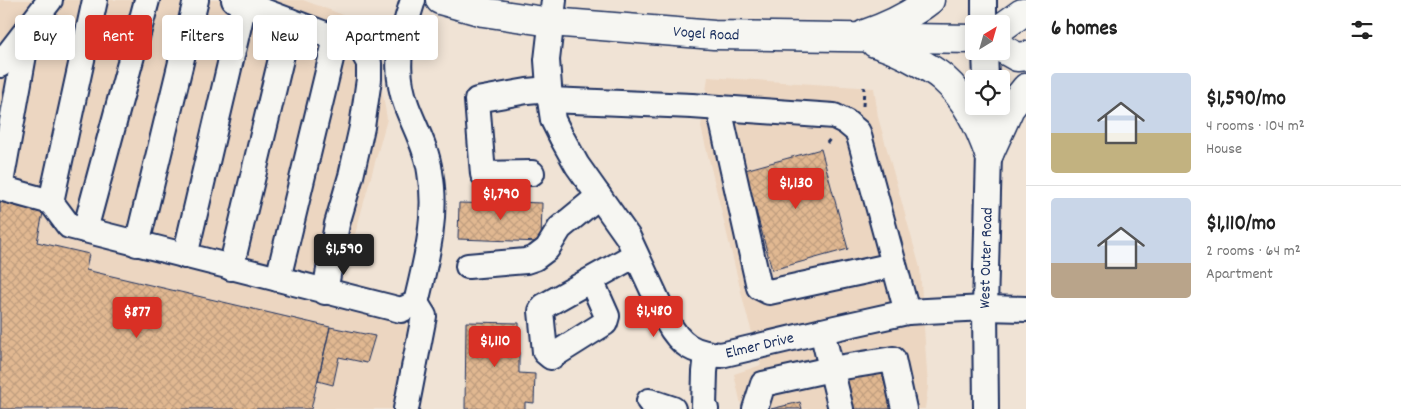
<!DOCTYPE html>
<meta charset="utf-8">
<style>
:root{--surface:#fff;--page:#f2f2f2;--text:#222;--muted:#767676;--line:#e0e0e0;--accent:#d93025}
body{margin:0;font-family:Dekko,sans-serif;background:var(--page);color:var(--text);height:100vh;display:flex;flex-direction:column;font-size:19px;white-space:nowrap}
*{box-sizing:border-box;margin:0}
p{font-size:16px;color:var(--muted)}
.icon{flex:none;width:28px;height:28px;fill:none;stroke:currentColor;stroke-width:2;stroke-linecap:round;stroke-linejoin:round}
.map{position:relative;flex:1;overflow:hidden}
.sheet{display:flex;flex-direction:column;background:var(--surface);width:375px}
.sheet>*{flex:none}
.banner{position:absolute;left:15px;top:15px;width:475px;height:45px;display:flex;gap:10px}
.needle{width:32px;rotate:37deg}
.tools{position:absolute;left:965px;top:15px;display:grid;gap:10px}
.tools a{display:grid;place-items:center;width:45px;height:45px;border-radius:5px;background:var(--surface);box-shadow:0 2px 12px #0003;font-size:25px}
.price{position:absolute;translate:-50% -42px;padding:0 11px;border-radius:5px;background:var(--accent);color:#fff;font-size:16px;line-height:32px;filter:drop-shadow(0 1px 2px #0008)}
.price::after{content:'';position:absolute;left:50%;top:30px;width:15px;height:11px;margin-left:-8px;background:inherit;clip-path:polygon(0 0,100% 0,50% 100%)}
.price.active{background:#222;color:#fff}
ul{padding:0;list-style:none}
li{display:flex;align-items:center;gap:15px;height:125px;padding:0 25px}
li+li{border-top:1px solid var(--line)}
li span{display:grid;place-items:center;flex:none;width:140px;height:100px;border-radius:5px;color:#555}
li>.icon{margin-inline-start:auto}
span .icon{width:60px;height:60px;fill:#fffc;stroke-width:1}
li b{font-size:21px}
h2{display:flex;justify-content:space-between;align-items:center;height:60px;padding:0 25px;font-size:21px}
.tag{padding:0 18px;border-radius:5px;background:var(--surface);box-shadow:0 2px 12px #0003;font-size:18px;line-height:45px}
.tag.active{background:var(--accent);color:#fff}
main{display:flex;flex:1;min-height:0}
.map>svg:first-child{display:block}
.built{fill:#ecd6c1}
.building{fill:url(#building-cross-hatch);stroke:#1b2f5e}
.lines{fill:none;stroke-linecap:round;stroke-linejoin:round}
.minor-casing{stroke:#1b2f5e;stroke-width:28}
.major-casing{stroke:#1b2f5e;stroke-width:31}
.path{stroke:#1b2f5e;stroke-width:3;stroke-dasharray:4 4;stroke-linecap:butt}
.minor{stroke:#f6f6f2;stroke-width:24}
.major{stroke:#f6f6f2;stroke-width:28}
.labels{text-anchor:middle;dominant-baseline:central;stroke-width:4;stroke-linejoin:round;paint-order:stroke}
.street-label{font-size:16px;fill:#1b2f5e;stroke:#f6f6f2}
</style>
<main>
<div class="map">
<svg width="1026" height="409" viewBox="0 0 1026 409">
<defs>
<pattern id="building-cross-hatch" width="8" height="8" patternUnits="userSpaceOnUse" patternTransform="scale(1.25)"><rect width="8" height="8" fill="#e1b891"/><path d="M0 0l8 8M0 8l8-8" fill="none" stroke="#c09e7f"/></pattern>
</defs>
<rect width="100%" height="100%" fill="#f0e3d5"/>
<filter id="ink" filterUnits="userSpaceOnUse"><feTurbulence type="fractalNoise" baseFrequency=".02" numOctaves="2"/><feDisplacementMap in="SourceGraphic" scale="10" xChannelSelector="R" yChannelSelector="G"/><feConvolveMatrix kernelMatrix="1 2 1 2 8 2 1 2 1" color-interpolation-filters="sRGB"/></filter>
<g filter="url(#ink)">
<path class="built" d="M0 0H303L370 25 379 72 387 119 342 281 395 294 413 345 394 409H0Z
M708 77 874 88 878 117 920 268 928 387 925 409H742L734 374 761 365 745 308 701 127Z"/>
<path class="building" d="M821 149 848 249 772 270 745 170Z
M501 197H516L515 202 542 203 541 242 458 239 459 203 500 204Z
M0 202 43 213 37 242 89 254 86 270 330 327 311 409H0Z
M466 322 519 323V373L535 374 534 403 525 402V409H465Z
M330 327 375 336 367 363 339 357 333 385 318 381Z
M881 367 891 409H852L844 376Z
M800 402 802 409H771Z"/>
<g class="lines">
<g class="minor-casing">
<g id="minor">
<path d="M234 0 360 47 369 63V79L362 127 351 176 337 224 325 292"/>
<path id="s1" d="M554 0 547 60 550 100 553 120 562 138 577 165 628 237 667 321C680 345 693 353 721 355L835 328 907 312 985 308 1026 309"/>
<path d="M984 0V24"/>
<path d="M985 51 986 79"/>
<path d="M0 65 50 0"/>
<path d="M550 100 692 106 834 116 846 122 858 132 907 312"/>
<path d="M719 108 759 287 769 292 894 265"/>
<path d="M532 173 483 174 477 100 527 91 549 89"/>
<path d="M0 188 51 202 69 226 401 310 416 303C426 261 438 216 430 172 427 149 415 128 407 107 392 69 401 37 413 0"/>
<path d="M0 188 29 27"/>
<path d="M51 202 95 0"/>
<path d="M85 230 147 0"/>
<path d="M137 244 196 0"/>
<path d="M185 256 244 4"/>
<path d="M468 266 526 261 535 258 547 249 560 228 599 196"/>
<path d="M231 268 290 21"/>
<path d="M278 279 336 38"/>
<path d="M591 280 607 316 605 323 551 357 545 352 541 311 544 306 635 255"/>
<path d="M822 331 841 409"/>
<path d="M649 401 673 409"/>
<path d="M406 409 424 316 416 303"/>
<path d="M706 409 704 406 705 372 707 354"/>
<path d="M755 409 763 384 831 369 893 359 904 409"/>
<path id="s2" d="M986 409 985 308 989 154 987 106"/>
</g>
</g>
<g class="major-casing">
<g id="major">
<path id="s3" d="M440 0 483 12 551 22 714 35 974 39"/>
<path d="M1001 28 1022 13H1026"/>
<path d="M865 34C888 26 911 15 930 0"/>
<path d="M875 43C886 46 897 51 907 56 920 63 933 69 943 78 966 98 979 126 989 154"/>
<path d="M1001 48 1017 57 1026 56"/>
<path d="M989 154 1010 108 1026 88"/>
</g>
</g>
<path class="path" d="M863 106 864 87
M827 143 830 139"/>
<use href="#minor" class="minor"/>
<use href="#major" class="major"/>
</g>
</g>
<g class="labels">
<g class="street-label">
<text stroke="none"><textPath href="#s3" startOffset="269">Vogel Road</textPath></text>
<text stroke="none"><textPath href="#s2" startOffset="151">West Outer Road</textPath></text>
<text stroke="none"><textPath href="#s1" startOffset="460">Elmer Drive</textPath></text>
</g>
</g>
</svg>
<div class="tools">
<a><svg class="needle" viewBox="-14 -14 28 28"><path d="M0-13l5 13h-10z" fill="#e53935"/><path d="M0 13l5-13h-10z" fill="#767676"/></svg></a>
<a><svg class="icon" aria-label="locate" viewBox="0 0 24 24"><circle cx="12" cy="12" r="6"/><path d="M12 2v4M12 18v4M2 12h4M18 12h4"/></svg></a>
</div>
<b class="price" style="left:796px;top:210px">$1,130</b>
<b class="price" style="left:501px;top:221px">$1,790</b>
<b class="price active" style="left:344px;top:276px">$1,590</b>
<b class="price" style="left:654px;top:338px">$1,480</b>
<b class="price" style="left:137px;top:339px">$877</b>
<b class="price" style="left:495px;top:368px">$1,110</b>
<div class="banner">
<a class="tag">Buy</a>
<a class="tag active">Rent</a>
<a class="tag">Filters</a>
<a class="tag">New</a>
<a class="tag">Apartment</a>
</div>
</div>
<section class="sheet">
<h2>6 homes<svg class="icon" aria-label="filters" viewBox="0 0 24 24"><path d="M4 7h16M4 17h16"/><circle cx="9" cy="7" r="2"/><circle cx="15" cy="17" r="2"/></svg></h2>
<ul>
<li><span style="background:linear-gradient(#c9d6e8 60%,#c2b280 0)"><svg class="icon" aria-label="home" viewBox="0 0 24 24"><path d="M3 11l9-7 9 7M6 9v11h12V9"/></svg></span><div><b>$1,590/mo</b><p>4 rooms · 104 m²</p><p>House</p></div></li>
<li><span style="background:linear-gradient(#c9d6e8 65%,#b9a48a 0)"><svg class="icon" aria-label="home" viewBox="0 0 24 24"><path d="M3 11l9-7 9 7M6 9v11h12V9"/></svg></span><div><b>$1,110/mo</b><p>2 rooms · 64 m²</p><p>Apartment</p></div></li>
</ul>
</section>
</main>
